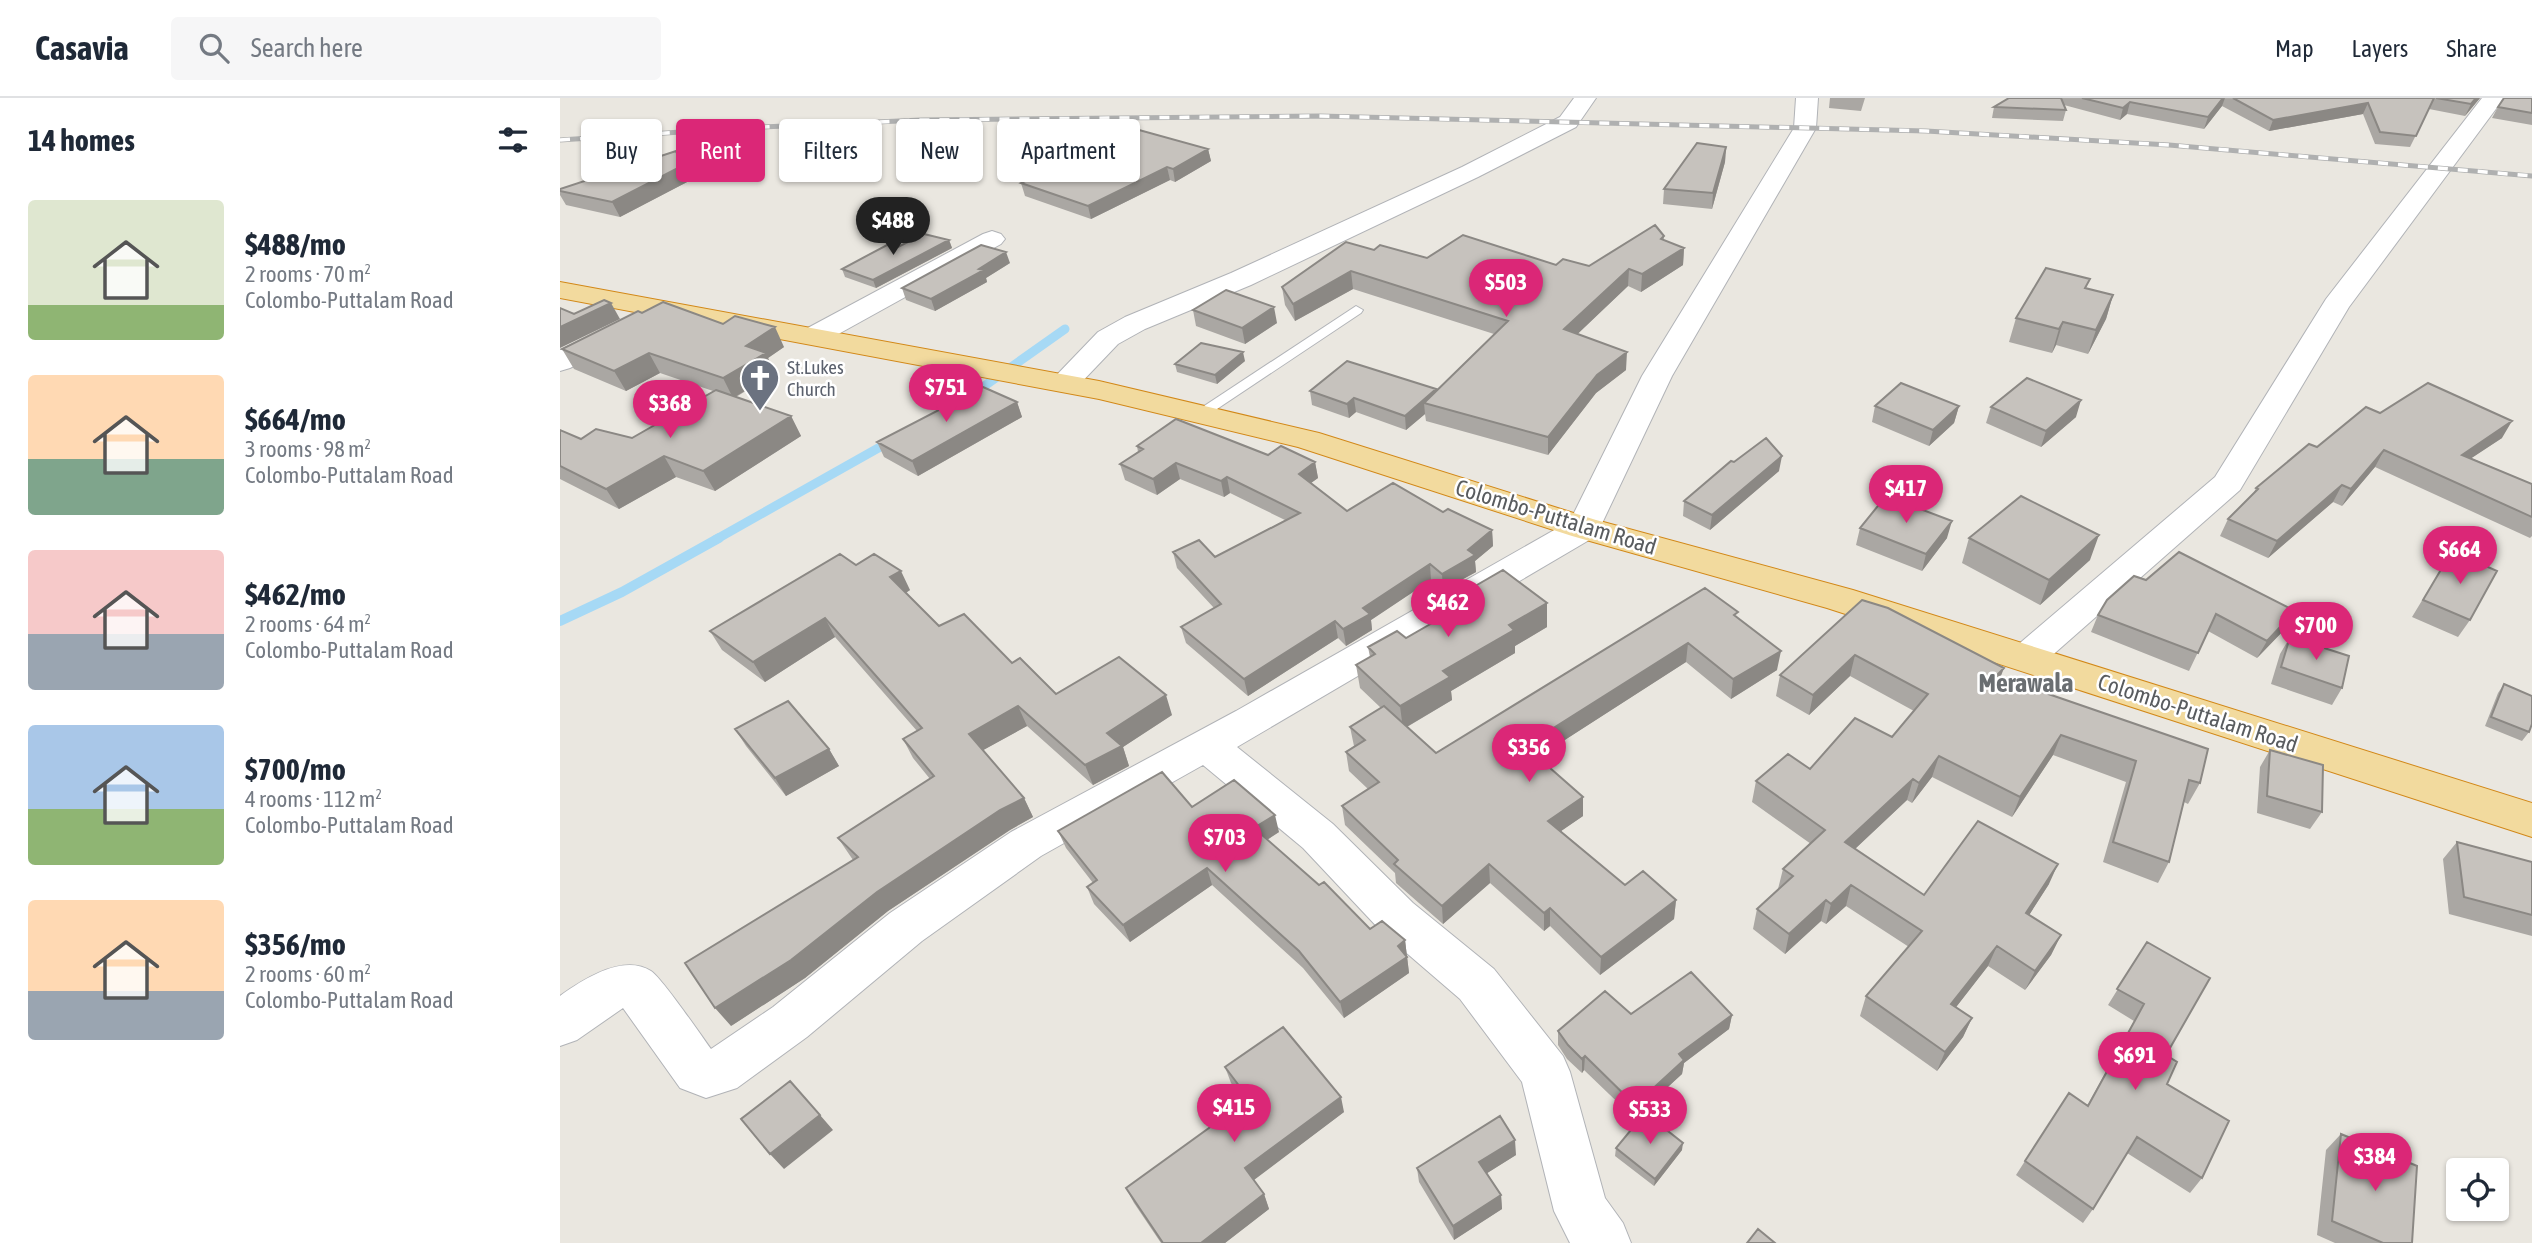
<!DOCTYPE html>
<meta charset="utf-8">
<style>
:root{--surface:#fff;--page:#f6f6f7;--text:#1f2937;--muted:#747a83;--line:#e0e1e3;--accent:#db2777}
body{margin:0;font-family:"Asap Condensed",sans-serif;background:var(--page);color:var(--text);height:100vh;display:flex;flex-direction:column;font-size:26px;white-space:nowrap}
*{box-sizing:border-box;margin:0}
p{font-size:23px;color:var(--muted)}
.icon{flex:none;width:38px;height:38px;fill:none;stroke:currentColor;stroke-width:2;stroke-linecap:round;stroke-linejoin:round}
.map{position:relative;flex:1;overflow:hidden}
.side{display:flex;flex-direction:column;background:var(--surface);width:560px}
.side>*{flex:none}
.top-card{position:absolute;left:21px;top:21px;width:665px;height:63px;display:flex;gap:14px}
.buttons{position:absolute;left:1886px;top:1060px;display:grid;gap:14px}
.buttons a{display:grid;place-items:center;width:63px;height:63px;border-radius:7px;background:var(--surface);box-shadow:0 2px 5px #0004;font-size:35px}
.price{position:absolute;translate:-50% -60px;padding:0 16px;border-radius:24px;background:var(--accent);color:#fff;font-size:23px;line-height:46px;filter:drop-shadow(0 2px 4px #0008)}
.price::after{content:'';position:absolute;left:50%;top:42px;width:21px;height:16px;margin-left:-10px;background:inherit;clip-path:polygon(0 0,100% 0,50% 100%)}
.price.active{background:#222;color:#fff}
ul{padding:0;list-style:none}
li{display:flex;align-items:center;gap:21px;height:175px;padding:0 28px}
li span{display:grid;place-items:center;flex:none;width:196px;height:140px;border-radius:7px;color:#555}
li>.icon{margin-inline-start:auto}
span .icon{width:84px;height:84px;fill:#fffc;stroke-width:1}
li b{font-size:30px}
h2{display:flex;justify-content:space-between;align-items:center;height:84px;padding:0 28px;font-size:30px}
.tag{padding:0 24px;border-radius:7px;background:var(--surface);box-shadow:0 2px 5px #0004;font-size:24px;line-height:63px}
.tag.active{background:var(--accent);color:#fff}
header{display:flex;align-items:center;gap:42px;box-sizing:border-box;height:98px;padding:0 35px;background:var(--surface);border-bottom:2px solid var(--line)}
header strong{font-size:33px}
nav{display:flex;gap:38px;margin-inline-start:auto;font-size:24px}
.search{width:490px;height:63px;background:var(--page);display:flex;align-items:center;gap:18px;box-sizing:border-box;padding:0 24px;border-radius:7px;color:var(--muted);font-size:26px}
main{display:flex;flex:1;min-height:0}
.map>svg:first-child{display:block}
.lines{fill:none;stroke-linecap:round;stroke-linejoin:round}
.stream-far1{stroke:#a6d9f5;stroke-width:9}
.stream{stroke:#a6d9f5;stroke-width:10}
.service-casing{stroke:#b1b3b7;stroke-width:2}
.minor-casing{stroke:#b1b3b7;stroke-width:2}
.trunk-casing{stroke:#d28818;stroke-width:2}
.service{fill:#fff;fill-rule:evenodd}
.minor{fill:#fff;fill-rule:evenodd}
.trunk{fill:#f2da9e;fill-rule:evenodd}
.rail-casing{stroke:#afb0b0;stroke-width:5}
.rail{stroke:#fff;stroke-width:3.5;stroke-dasharray:10;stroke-linecap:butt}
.wall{fill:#aaa7a3}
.shaded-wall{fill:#8b8884}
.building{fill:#c6c2bd;stroke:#8b8884;stroke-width:2}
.labels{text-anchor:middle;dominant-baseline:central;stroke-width:5;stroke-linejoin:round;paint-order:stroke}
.far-worship-label{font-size:19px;fill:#5b616d;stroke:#fff;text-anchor:start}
.street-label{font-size:23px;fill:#595c5f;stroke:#fff}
.quarter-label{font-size:26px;font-weight:bold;fill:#6a6e71;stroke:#fff}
</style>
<header>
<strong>Casavia</strong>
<div class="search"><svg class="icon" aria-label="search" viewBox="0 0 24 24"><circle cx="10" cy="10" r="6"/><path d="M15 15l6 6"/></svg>Search here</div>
<nav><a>Map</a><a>Layers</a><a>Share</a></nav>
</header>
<main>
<section class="side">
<h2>14 homes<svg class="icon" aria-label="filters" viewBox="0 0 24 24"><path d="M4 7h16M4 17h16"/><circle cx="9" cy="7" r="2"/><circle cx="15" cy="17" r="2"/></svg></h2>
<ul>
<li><span style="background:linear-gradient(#dfe7d0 75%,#8fb573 0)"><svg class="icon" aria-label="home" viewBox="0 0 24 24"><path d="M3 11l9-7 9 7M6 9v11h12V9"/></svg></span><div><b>$488/mo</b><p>2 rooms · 70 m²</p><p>Colombo-Puttalam Road</p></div></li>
<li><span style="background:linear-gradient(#ffd9b3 60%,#7fa58c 0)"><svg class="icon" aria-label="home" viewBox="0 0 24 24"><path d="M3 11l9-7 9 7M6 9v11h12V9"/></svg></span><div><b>$664/mo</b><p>3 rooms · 98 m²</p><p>Colombo-Puttalam Road</p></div></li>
<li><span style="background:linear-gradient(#f6c9c9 60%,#9aa5b1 0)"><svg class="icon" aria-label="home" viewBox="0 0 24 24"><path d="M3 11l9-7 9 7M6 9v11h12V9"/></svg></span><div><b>$462/mo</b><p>2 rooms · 64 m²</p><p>Colombo-Puttalam Road</p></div></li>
<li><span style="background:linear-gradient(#a9c7e8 60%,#8fb573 0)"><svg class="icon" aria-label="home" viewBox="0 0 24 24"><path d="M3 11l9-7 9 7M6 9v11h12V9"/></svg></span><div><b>$700/mo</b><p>4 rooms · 112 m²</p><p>Colombo-Puttalam Road</p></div></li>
<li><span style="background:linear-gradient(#ffd9b3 65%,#9aa5b1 0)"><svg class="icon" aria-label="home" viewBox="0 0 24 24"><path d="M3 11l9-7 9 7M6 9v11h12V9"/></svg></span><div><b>$356/mo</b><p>2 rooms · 60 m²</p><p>Colombo-Puttalam Road</p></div></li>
</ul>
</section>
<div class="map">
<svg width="1972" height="1145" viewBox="0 0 1972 1145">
<rect width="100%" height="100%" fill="#eae7e0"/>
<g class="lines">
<path class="stream-far1" d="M413 296 505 231
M155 442 329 344"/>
<path class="stream" d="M0 523 62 494 159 440"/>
<g class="service-casing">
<path id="service" d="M796 208 803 212 801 215 645 319H635L632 316Z"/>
</g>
<g class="minor-casing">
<path id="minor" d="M1014 0H1036L1016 29 918 79 691 187 585 231 558 246 515 291 504 294 493 291 489 285 538 234 565 219 671 175 902 69 1000 19Z
M1236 0H1258L1256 30 1112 278 1036 438 677 649 773 726 853 805 934 871 1003 958 1010 974 1045 1100 1063 1125 1071 1145H1010L994 1113 962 984 900 901 821 833 743 750 643 667 481 758 362 843 247 939 177 990 146 1000 120 990 63 910 17 942 0 948V898C22 882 63 855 91 873 102 880 140 936 151 951L213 909 330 815 451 734 676 613 1010 423 1082 278 1234 30Z
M1922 0H1944L1789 209 1680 392 1479 569 1466 573 1453 569 1447 560 1453 551 1655 379 1766 201Z
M432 133 441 136 445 141 441 146 264 244 254 247 244 244 240 238 244 232 423 136Z
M54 227 64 230 68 236 64 242 10 270 0 273V252Z"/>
</g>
<g class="trunk-casing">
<path id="trunk" d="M0 184 539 283 759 335 1036 422 1293 492 1972 705V739L1267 510 1012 438 738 349 539 301 0 200Z"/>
</g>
<use href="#service" class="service"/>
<use href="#minor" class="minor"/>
<use href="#trunk" class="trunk"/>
<g class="rail-casing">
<path id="rail" d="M0 42 181 30 362 22 759 18 1366 33 1609 47 1972 78"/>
</g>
<use href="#rail" class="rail"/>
</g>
<path class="wall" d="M1270 0H1305L1301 13 1269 10Z
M1449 0H1920L1905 18 1869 11 1850 49 1815 46 1803 16 1709 33 1662 8 1644 31 1567 16 1560 22 1504 7 1506 12 1503 23 1432 20 1434 9Z
M1972 0V27L1932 20 1938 9Z
M1166 49 1165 64 1152 111 1103 106 1104 91Z
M648 51 651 63 615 84 610 82 531 121 465 98 461 85 485 74 483 68 508 55V53Z
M123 68 129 83 60 119 6 107 0 97V91Z
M1104 138V142L1124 150 1123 167 1081 194 1068 188 1017 236 1066 272 1036 295 988 357 866 323 865 316 846 332 796 314 789 320 752 307 750 293 876 291V293L934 236 793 191 735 223 725 207 722 189 814 152 867 160 1029 168Z
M389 142 392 150 316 190 285 179 282 171 338 149Z
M450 165 426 180 427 184 375 213 346 202 342 190Z
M1527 191 1553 197 1546 221 1528 256 1496 247 1492 255 1449 244 1456 220Z
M633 212 717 225 685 246 636 228Z
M82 215 224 249 208 260 215 275 176 299 231 318 241 338 155 393 116 379 59 411 0 381V332L21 341 72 340 153 293 100 275 66 293 14 271 2 251Z
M685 263 657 286 617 274 615 266Z
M457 304 462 319 358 378 324 359 317 344Z
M1315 308H1399L1394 325 1369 348 1312 324Z
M1431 309 1516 319 1481 349 1426 325Z
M1820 315 1942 340 1911 360 1972 386V438L1970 440 1815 369 1782 408 1773 404 1708 460 1660 438 1668 421 1693 397 1696 390 1757 349Z
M577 348 708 357 755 364 758 380 751 385 787 413 883 414 932 432 933 448 915 463 916 474 883 492 871 482 811 522 812 532 786 548 778 540 688 598 626 545 621 529 654 510 617 470 613 454 655 459 725 422 670 395 664 399 620 381 597 397 565 382 560 366 578 354Z
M1174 364 1219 373 1150 432 1123 418 1124 403Z
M1300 430 1387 440 1362 473 1296 447Z
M1409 440 1530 462 1480 507 1402 465Z
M1892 453 1910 522 1898 539 1852 519Z
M296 467 350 492 346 495 379 528 452 565 496 596 612 617 563 649 569 668 533 687 467 628 423 652 464 700 473 719 450 732 328 813 245 880 171 928 293 762 278 740 370 681 353 660 343 641 357 633 275 539 205 584 162 552 150 533Z
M910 491 987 505V529L955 548V555L891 593 892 602 847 629 876 655 1177 520 1217 572 1171 601 1126 564 978 659 1023 699V718L1001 733 1065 787 1116 802 1114 821 1040 877 990 828 984 833 930 785 883 826 836 785 835 775 785 727 782 708 808 691 789 673 786 654 794 648 790 629 821 610 800 590 796 567 810 559 808 549 846 540 911 503Z
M1302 502 1440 580 1640 685 1628 706 1624 704 1609 764 1598 785 1543 764 1566 684 1493 657 1452 719 1372 679 1352 705 1347 702 1295 751 1364 797 1489 786 1469 817 1501 837 1491 857 1465 892 1428 868 1396 909 1412 920 1403 939 1377 973 1300 918 1306 898 1349 849 1286 808 1266 826 1261 823 1225 856 1193 831 1197 811 1218 791 1223 771 1251 746 1192 704 1196 683 1250 671 1332 639 1354 613 1290 578 1249 617 1216 598 1220 577Z
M1735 513 1725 531 1697 560 1648 533 1629 573 1531 534 1538 517Z
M1730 539 1782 590 1772 607 1711 586 1720 556Z
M1944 586 1969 634 1962 643 1925 628 1938 595Z
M175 631 269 651 279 668 226 698 186 648Z
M1710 652 1762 714 1750 731 1697 715 1700 669Z
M632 709 719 734 707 742 810 831 845 842 849 875 784 920 743 870 652 787 570 844 534 806 527 789 533 785 506 750 498 733Z
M1897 744 1972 764V838L1889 816 1883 761Z
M1587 844 1606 957 1607 986 1642 1080 1630 1095 1567 1055 1533 1111 1523 1125 1456 1077 1465 1063 1527 1008 1574 923 1548 907Z
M1071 916 1172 917 1169 931 1124 965 1122 976 1074 1020 1024 972 1022 975 1007 961 998 947V933Z
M665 969 784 1014 693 1082 704 1096 709 1111 665 1145H601L574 1105 566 1090 685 1004 671 985Z
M1781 1036 1852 1145H1775L1757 1137 1766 1052Z
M1056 1050 1122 1052 1094 1088 1055 1058Z
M956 1057 927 1075 941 1097 942 1111 894 1142 859 1084 857 1070Z"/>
<path class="shaded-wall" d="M1663 0H1665L1662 8 1644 31 1648 19Z
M1916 0H1920L1905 18 1911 6Z
M1570 4 1567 16 1560 22 1563 10Z
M1808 5 1803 16 1709 33 1713 22Z
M1166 49 1165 64 1152 111 1153 95Z
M648 51 651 63 615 84 613 71Z
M116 53 129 83 60 119 52 104Z
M607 69 610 82 531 121 528 108Z
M389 142 392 150 316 190 313 182Z
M1124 150 1123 167 1081 194 1082 176Z
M446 154 450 165 426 180 427 184 375 213 371 201Z
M1069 171 1068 188 1004 249V231Z
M791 173 793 191 735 223 733 206Z
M1553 197 1546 221 1528 256 1536 232Z
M51 205 60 221 0 250V229Z
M714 209 717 225 685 246 682 230Z
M1503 224 1496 247 1492 255 1499 231Z
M215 229 224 249 208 260 215 275 173 300 163 280 186 248Z
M683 254 685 263 657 286 655 277Z
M1067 254 1066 272 1036 295 988 357V339L1037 277Z
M89 255 100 275 66 293 54 273Z
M876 291 877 305H864L865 316 846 332 845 318Z
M794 300 796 314 789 320 787 306Z
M1521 302 1516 319 1481 349 1486 333Z
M457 304 462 319 358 378 352 363Z
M1399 308 1394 325 1369 348 1373 332Z
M231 318 241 338 155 393 143 373Z
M1952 323 1942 340 1892 373 1902 357Z
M1824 352 1815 369 1782 408 1791 391Z
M104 358 116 379 59 411 46 391Z
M1222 358 1219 373 1150 432 1152 417Z
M755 364 758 380 741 392 739 376Z
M616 365 620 381 597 397 593 381Z
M667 379 670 395 664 399 661 383Z
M1782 387 1773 404 1708 460 1717 443Z
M1392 423 1387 440 1362 473 1366 456Z
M932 432 933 448 915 463 916 474 883 492 882 476 908 452Z
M1539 437 1530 462 1480 507 1489 482Z
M870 466 871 482 811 522 812 532 786 548 783 531 803 510Z
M341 473 350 492 339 499 330 479Z
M987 505V529L955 548V555L891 593 892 602 843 631 840 608 883 573 949 527Z
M1735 513 1725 531 1697 560 1707 543Z
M265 520 275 539 205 584 193 564Z
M775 523 778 540 688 598 684 581Z
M1128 545 1126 564 966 667 965 648Z
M1221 553 1217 572 1171 601 1173 581Z
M1295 557 1290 578 1249 617 1253 597Z
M1444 570 1436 591V578Z
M606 597 612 617 563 649 569 668 533 687 525 667 547 635Z
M458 608 467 628 418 655 409 636Z
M1501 637 1493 657 1452 719 1460 699Z
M269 651 279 668 226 698 215 680Z
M1379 658 1372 679 1352 705 1359 685Z
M1353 681 1347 702 1280 765 1285 744Z
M1023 699V718L988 742V723Z
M464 700 473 719 450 732 328 813 245 880 171 928 155 910 317 794 440 712Z
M715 717 719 734 699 747 694 730Z
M929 766 930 785 883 826 882 808Z
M1498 766 1489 786 1457 836 1466 815Z
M647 770 652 787 570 844 563 827Z
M1291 787 1286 808 1266 826 1271 806Z
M1116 802 1114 821 1040 877 1041 859Z
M1266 802 1261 823 1225 856 1229 836Z
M990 810V828L984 833V815Z
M1501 837 1491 857 1465 892 1475 873Z
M845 842 849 875 784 920 780 904Z
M1437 848 1428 868 1383 926 1391 906Z
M1172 917 1169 931 1124 965 1122 976 1074 1020 1075 1007 1119 956Z
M1412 920 1403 939 1377 973 1385 954Z
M1025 958 1024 972 1022 975V961Z
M781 999 784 1014 690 1085 685 1070Z
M260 1017 273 1032 224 1071 210 1056Z
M955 1042 956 1057 921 1079 919 1064Z
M1123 1045 1122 1052 1094 1088 1095 1081Z
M704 1096 709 1111 665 1145H641Z
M941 1097 942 1111 894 1142 893 1128Z"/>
<path class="building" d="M1449 0H1501L1506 12 1434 9Z
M1522 0H1663L1648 19 1570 4 1563 10Z
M1673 0H1874L1856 38 1820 34 1808 5 1713 22Z
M1876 0H1916L1911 6Z
M1944 0H1972V15L1938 9Z
M561 27 648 51 613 71 607 69 528 108 461 85 493 70 483 68 511 53H508Z
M1137 45 1166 49 1153 95 1104 91Z
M116 53 122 68 52 104 0 93V91Z
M1095 127 1104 138 1101 141 1124 150 1082 176 1069 171 1004 231 1067 254 1037 277 988 339 864 305 948 223 791 173 733 206 722 189 786 144 814 152 820 147 867 160 903 137 996 167 1003 161 1029 168Z
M364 136 389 142 313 182 282 171 327 147 338 149Z
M421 147 446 154 419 171 424 172 371 201 342 190Z
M1486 170 1530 181 1525 190 1553 197 1536 232 1503 224 1499 231 1456 220Z
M666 192 714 209 682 230 633 212Z
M44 202 51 205 0 229V210L14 216Z
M103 204 163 226 175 218 215 229 186 248 206 255 163 280 89 255 54 273 2 251 78 213 82 215Z
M641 245 683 254 655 277 615 266Z
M787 263 876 291 845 318 794 300 787 306 750 293Z
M1467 280 1521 302 1486 333 1431 309Z
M1341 285 1399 308 1373 332 1315 308Z
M1868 285 1952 323 1902 357 1972 386V419L1824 352 1791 391 1782 387 1717 443 1668 421 1698 391 1696 390 1749 346 1757 349 1806 309 1820 315Z
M423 289 457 304 352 363 317 344Z
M156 292 231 318 143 373 104 358 46 391 0 368V332L21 341 36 331 72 340Z
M616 321 708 357 721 348 755 364 739 376 787 413 833 385 883 414 888 411 932 432 908 452 915 457 882 476 870 466 803 510 810 516 783 531 775 523 684 581 621 529 661 506 613 454 639 442 655 459 740 415 667 379 661 383 616 365 593 381 560 366 583 351 577 348Z
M1206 340 1222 358 1152 417 1124 403 1171 363 1174 364Z
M1326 398 1392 423 1366 456 1300 430Z
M1461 398 1539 437 1489 482 1409 440Z
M1892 453 1937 473 1910 522 1863 502Z
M1619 454 1735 513 1707 543 1656 516 1638 555 1538 517 1547 502 1574 478 1586 482Z
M280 456 296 467 314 456 341 473 330 479 379 528 404 516 452 565 460 560 496 596 559 559 606 597 547 635 562 648 525 667 458 608 409 636 464 700 440 712 317 794 231 862 155 910 125 865 298 759 278 740 374 678 343 641 362 630 265 520 193 564 150 533Z
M943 472 987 505 949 527 954 532 883 573 890 579 840 608 796 567 815 556 808 549 837 533 846 540 919 498 910 491Z
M1145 490 1178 514 1174 517 1221 553 1173 581 1128 545 965 648 1023 699 988 723 1065 787 1083 773 1116 802 1041 859 990 810 984 815 929 766 882 808 834 766 838 762 782 708 819 684 786 654 805 642 790 629 824 608 876 655Z
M1302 502 1328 510 1444 570 1436 578 1648 651 1640 685 1629 682 1609 764 1553 744 1576 663 1501 637 1460 699 1379 658 1359 685 1353 681 1285 744 1364 797 1418 723 1498 766 1466 815 1501 837 1475 873 1437 848 1391 906 1412 920 1385 954 1306 898 1362 833 1291 787 1271 806 1266 802 1229 836 1197 811 1233 778 1223 771 1265 732 1196 683 1228 656 1250 671 1295 620 1332 639 1368 596 1295 557 1253 597 1220 577Z
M1730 539 1789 558 1782 590 1721 569Z
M1944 586 1972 598V626L1969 634 1931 619Z
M228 603 269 651 215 680 175 631Z
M1710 652 1763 667 1762 714 1707 698Z
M602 674 632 709 674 682 715 717 694 730 759 787 764 784 810 831 822 823 845 842 838 848 847 859 780 904 739 853 647 770 563 827 527 789 537 782 498 733Z
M1897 744 1972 764V817L1904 799Z
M1587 844 1650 880 1606 957 1617 964 1607 986 1669 1023 1642 1080 1577 1039 1533 1111 1465 1063 1509 995 1528 1008 1584 906 1557 891Z
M1131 874 1172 917 1119 956 1124 962 1075 1007 1025 958 1022 961 1008 947 998 933 1045 893 1071 916Z
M723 929 781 999 685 1070 704 1096 641 1145H603L566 1090 689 1001 665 969Z
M230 983 260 1017 210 1056 181 1021Z
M1085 1015 1123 1045 1095 1081 1056 1050Z
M940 1018 955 1042 919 1064 941 1097 893 1128 857 1070Z
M1781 1036 1857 1068 1852 1145H1823L1772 1123Z
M1198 1131 1215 1145H1187Z"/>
<defs>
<g id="church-pin" transform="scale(2.0125)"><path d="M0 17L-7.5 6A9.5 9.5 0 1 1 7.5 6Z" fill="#6b7280" stroke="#fff"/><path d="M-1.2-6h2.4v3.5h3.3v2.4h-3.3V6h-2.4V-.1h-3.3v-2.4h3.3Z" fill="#fff"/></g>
</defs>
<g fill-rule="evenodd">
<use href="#church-pin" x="200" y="280"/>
</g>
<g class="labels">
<g class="far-worship-label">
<text x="227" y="269">St.Lukes<tspan x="227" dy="22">Church</tspan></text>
</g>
<g class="street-label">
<text transform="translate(996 419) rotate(17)">Colombo-Puttalam Road</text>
<text transform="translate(1638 615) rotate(18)">Colombo-Puttalam Road</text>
</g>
<g class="quarter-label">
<text x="1466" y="585">Merawala</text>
</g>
</g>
</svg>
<div class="buttons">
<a><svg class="icon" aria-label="locate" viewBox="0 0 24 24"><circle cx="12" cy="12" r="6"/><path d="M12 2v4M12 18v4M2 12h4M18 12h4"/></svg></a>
</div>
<b class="price active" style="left:333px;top:159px">$488</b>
<b class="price" style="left:946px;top:221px">$503</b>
<b class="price" style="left:386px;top:326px">$751</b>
<b class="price" style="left:110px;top:342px">$368</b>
<b class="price" style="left:1346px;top:427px">$417</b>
<b class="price" style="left:1900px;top:488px">$664</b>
<b class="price" style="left:888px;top:541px">$462</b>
<b class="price" style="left:1756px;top:564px">$700</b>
<b class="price" style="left:969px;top:686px">$356</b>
<b class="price" style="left:665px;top:776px">$703</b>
<b class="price" style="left:1575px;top:994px">$691</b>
<b class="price" style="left:674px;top:1046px">$415</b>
<b class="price" style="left:1090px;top:1048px">$533</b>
<b class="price" style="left:1815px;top:1095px">$384</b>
<div class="top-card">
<a class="tag">Buy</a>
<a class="tag active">Rent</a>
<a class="tag">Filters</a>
<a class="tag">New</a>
<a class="tag">Apartment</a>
</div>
</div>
</main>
